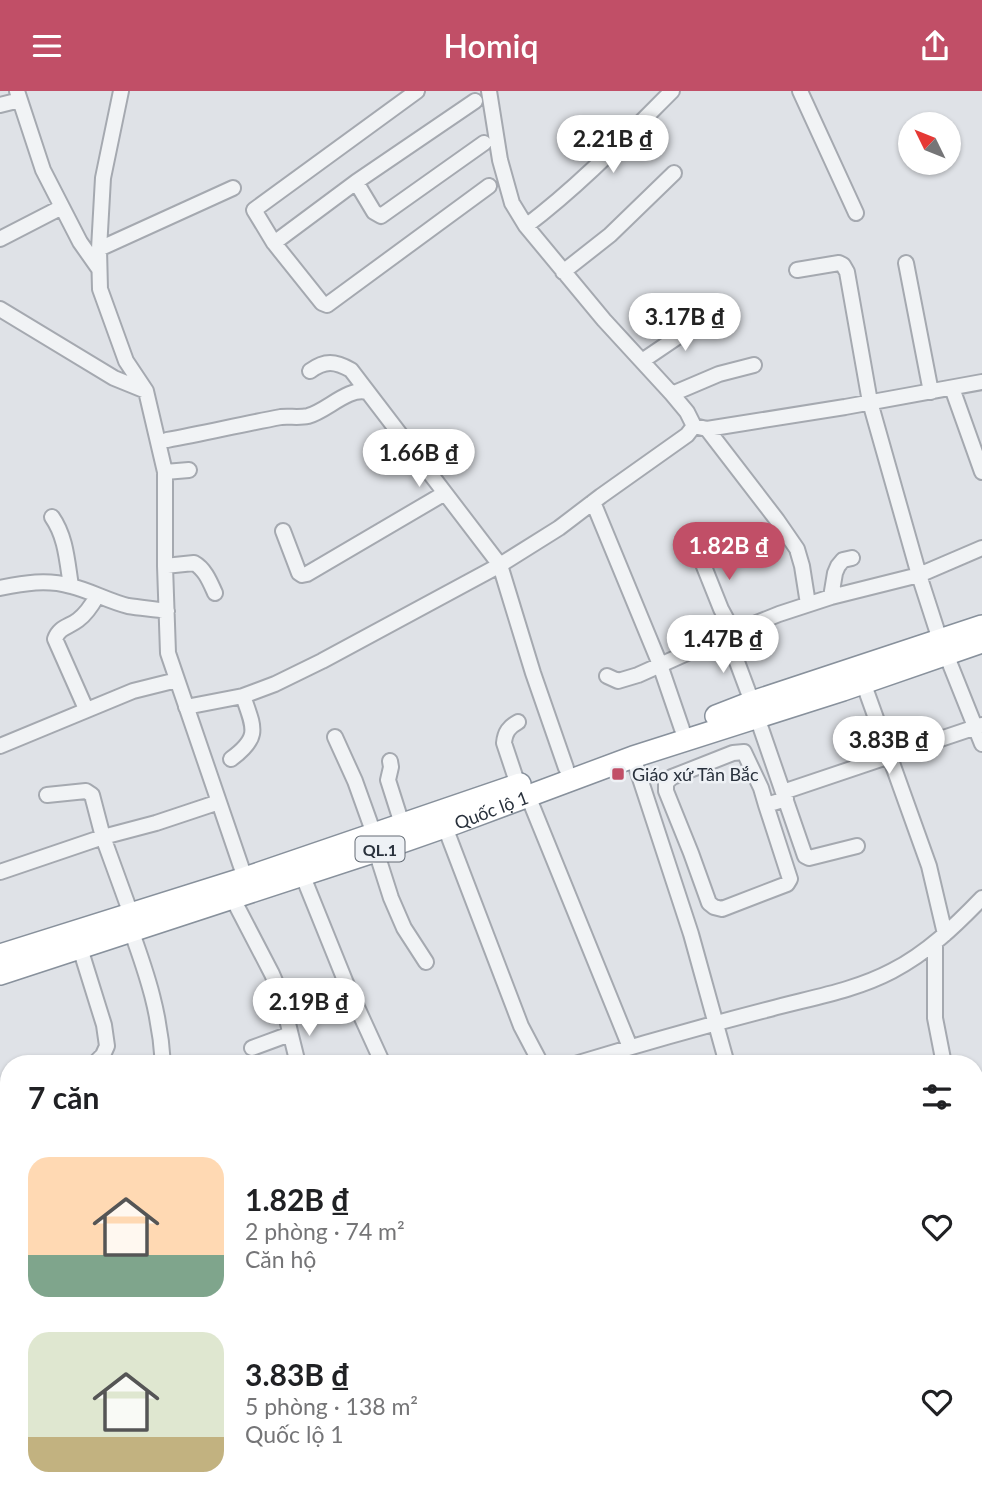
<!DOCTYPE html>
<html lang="vi">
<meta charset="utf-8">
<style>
:root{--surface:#fff;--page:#f2f2f2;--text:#202124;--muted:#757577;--accent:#c14f67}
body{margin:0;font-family:Lato,sans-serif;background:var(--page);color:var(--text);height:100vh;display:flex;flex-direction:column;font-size:26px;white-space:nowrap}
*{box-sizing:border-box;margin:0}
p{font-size:23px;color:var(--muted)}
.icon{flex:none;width:38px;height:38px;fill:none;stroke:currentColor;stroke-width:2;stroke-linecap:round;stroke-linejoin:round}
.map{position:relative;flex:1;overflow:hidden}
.panel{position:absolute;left:0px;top:964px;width:984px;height:450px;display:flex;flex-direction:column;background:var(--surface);border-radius:28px 28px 0 0;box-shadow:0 2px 5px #0004}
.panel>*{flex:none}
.needle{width:46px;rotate:313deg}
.tools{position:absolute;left:898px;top:21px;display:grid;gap:14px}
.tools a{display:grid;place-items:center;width:63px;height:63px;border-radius:50%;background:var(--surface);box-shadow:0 2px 5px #0004;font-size:35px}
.price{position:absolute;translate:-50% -60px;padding:0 16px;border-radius:24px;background:#fff;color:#222;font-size:23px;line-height:46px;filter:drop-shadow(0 2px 4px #0008)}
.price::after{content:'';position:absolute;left:50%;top:42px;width:21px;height:16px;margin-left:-10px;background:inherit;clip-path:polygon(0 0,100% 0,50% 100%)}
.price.active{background:var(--accent);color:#fff}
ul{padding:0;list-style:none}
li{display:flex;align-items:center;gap:21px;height:175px;padding:0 28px}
li span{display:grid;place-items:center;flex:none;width:196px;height:140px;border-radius:21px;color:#555}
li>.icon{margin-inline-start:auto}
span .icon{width:84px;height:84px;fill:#fffc;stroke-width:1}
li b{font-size:30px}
h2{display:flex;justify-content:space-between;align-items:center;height:84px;padding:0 28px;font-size:30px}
header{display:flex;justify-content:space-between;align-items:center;height:91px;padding:0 28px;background:var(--accent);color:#fff;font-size:32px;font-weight:600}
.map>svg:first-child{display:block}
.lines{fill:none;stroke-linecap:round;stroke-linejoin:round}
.minor-casing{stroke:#a5a9b0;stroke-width:18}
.highway-casing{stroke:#88919c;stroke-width:24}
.minor{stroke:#f1f3f5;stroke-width:14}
.highway{stroke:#fff;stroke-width:21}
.poi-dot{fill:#c14f67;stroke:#eef1f5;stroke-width:2.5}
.labels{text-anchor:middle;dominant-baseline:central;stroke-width:5;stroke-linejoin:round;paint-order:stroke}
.shield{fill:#eef1f5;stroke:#646b74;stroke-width:2}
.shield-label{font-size:16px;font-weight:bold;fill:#29313c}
.poi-label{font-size:18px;fill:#29313c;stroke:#eef1f5;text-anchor:start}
.street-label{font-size:18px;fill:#29313c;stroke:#eef1f5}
</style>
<header><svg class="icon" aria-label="menu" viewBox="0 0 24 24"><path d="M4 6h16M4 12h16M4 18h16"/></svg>Homiq<svg class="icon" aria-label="share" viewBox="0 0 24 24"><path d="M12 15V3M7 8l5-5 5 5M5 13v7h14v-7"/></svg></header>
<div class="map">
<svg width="982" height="1413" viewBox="0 0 982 1413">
<rect width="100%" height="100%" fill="#dfe2e7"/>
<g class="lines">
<g class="minor-casing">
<path id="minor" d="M17 0 43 79 80 151 99 178
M121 0 103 87 99 158 100 198 126 270 146 300 165 381V475L168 562 245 787
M417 0 254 119 274 152 322 212 327 214 489 95
M800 0 856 122
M0 14 20 9
M356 91 374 121 381 125 484 52
M526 135C579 95 625 47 672 0
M0 148 62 116
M274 152 356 91 475 10
M99 158 233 97
M906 172 931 301
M797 179 839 172 843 174 847 181 870 311 919 484 940 549
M563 181 610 144 674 82
M0 218 114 287 146 300
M642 270 707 226
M310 280C325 269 335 270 351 279L500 474 533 582 566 677
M952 297 982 381
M672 303 719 283 754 274
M694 335 707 338 845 316 982 291
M707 338 777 429 797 458 802 475 808 513
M167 349C205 342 243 333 281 326 289 325 299 327 308 325 327 320 348 296 367 301
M165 381 189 379
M593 411 659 571 682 638
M52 426C66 446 67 470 71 495
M283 440 299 482 302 484 307 483 445 402
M695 453 721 518 734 542
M165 475 194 472C205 478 210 491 215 502
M0 497C24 492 47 488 71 495 91 500 108 510 128 515 141 517 154 518 167 520
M831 506 835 482 838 475 843 469 852 467
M727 544 752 611
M946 563 982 653
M607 585 618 590 638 584 727 544 779 523 831 506 919 484 982 457
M863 591 929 775 945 843
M186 616 243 605 275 593 322 570 500 474 559 437 601 405 687 344 694 335 687 321 672 303 604 229 526 135 512 112 500 69 489 0
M86 618 55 548C59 536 69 536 78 529 86 523 92 514 97 505
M757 626 805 765 809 767 857 755
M518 631C509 636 505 641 504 652L518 694
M335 646 355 690 374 743
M0 655 133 600 177 589
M633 666 691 843 727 973
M231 668C261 646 254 637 243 605
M390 670 391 676 388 689 402 733
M783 701 982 634
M47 704 86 700 92 704 103 746 131 823
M528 705 630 956
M766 714 790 788 787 793 722 818 714 816 709 812 691 762 666 700V692L672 686 733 662 744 661 761 697 766 714 786 708
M445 736 521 935 541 973
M376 760 391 807 404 837 426 871
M0 781 103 746 156 732 219 711
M302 783 346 892 383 973
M232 806 272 883 281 904 298 973
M131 839C148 886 160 923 163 973
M935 852V927L944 973
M80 857 104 934 107 955 103 964 94 973
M252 957 290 943
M575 973C640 953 704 935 770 918 810 907 854 900 892 880 927 862 955 835 982 807
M0 1066 9 1090
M975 1139 982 1274
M0 1147 9 1145
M0 1290 9 1287
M0 1359 9 1358
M339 1405 344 1413
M604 1405 606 1413
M763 1405 765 1413
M887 1405 889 1413
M705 1406 707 1405
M242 1413 248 1405"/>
</g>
<g class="highway-casing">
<g id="highway">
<path d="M716 625 752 611 982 535"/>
<path d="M0 864 245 787 520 693"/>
<path id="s1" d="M0 883 376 760 456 732 633 666 843 599 982 551"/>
</g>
</g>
<use href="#minor" class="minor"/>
<use href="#highway" class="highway"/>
</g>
<rect class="poi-dot" x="611" y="676" width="14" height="14" rx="3.5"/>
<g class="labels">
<rect class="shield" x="355.5" y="745.5" width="49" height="25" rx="5"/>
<g class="shield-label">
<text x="380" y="758">QL.1</text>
</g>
<g class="poi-label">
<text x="632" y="683">Giáo xứ Tân Bắc</text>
</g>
<g class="street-label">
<text stroke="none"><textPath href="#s1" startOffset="518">Quốc lộ 1</textPath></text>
</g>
</g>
</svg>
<div class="tools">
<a><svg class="needle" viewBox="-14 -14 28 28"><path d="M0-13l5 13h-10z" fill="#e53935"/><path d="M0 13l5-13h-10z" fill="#757577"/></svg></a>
</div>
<b class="price" style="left:613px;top:84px">2.21B ₫</b>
<b class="price" style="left:685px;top:262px">3.17B ₫</b>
<b class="price" style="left:419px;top:398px">1.66B ₫</b>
<b class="price active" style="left:729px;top:491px">1.82B ₫</b>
<b class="price" style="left:723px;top:584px">1.47B ₫</b>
<b class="price" style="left:889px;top:685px">3.83B ₫</b>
<b class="price" style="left:309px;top:947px">2.19B ₫</b>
<section class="panel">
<h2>7 căn<svg class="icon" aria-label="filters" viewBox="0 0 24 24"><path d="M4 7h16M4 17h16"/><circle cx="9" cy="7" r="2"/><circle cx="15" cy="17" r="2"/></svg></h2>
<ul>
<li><span style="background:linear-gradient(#ffd9b3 70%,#7fa58c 0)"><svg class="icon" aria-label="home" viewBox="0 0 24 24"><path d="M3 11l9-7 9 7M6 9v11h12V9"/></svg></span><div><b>1.82B ₫</b><p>2 phòng · 74 m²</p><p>Căn hộ</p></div><svg class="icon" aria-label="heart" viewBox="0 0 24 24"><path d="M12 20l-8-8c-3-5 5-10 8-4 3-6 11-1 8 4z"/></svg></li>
<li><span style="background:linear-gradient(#dfe7d0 75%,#c2b280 0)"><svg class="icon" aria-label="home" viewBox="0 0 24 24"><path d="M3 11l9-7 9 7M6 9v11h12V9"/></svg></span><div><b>3.83B ₫</b><p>5 phòng · 138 m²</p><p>Quốc lộ 1</p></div><svg class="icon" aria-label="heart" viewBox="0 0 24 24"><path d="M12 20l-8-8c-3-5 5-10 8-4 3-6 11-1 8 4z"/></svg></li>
</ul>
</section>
</div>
